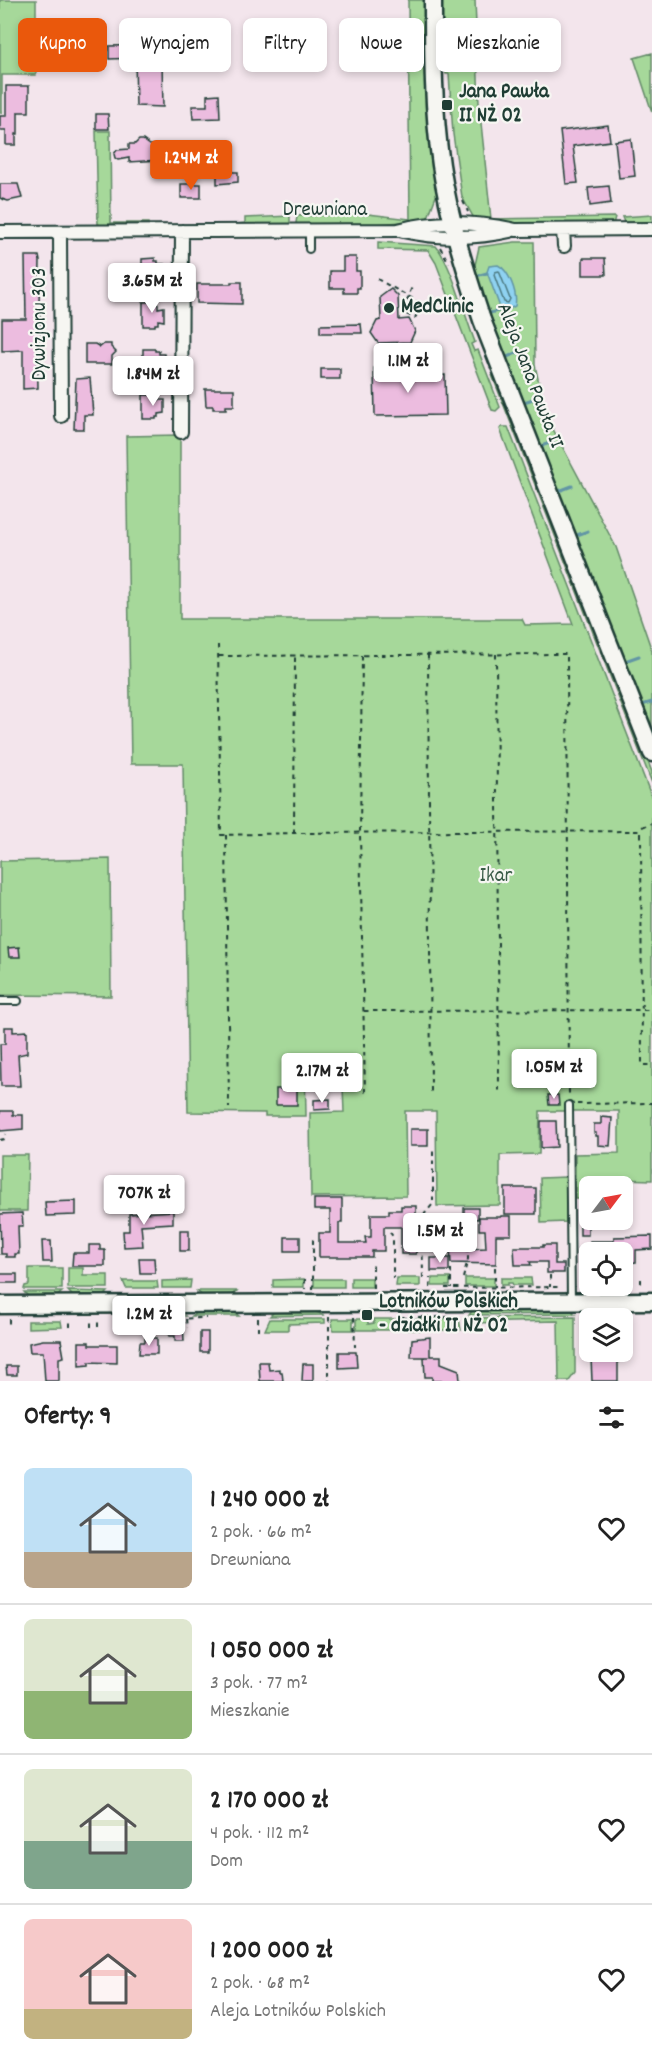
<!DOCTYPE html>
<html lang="pl">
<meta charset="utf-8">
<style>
:root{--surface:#fff;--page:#f2f2f2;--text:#222;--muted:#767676;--line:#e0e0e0;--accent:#ea580c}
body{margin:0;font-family:Dekko,sans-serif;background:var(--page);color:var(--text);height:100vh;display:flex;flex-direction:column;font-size:22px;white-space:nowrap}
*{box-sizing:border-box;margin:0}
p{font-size:20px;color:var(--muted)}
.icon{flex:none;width:33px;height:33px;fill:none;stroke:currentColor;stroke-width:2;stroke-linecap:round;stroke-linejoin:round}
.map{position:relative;height:1381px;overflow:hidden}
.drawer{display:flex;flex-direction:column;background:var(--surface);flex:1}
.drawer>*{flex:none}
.top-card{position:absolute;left:18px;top:18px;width:616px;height:54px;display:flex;gap:12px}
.needle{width:39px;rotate:58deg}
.buttons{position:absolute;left:579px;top:1176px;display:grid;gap:12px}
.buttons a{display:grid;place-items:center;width:54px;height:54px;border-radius:9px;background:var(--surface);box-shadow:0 3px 9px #0003;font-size:30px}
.price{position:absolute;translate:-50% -51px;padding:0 14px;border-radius:6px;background:#fff;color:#222;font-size:20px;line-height:39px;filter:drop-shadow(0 2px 3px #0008)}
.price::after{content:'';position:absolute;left:50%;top:36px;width:18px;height:14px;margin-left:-9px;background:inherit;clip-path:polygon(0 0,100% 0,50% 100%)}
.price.active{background:var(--accent);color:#fff}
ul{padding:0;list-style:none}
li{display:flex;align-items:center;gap:18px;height:150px;padding:0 24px}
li+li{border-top:2px solid var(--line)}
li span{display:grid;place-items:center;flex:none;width:168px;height:120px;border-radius:9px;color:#555}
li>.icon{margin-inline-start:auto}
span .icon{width:72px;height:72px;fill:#fffc;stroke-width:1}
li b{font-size:26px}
h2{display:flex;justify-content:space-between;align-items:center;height:72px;padding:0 24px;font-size:26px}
.chip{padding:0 21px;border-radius:9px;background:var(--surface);box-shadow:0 3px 9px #0003;font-size:21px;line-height:54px}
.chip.active{background:var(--accent);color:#fff}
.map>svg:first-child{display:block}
.green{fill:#a6d89a;stroke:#628a67;stroke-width:1.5}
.water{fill:#8fd2f1;stroke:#6296a5;stroke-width:1.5}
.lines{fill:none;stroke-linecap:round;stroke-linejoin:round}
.shore{stroke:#4c7980;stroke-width:1.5}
.stream{stroke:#6296a5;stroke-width:3}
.building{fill:#ecbcdf;stroke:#1f3d34;stroke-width:1.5}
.lane-casing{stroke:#1f3d34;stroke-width:10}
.street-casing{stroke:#1f3d34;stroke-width:16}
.secondary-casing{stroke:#1f3d34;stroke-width:21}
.path{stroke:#1f3d34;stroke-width:2;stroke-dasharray:4.5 4.5;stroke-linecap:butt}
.lane{stroke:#f6f6f2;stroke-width:6}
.street{stroke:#f6f6f2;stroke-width:12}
.secondary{stroke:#f6f6f2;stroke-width:16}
.poi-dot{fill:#1f3d34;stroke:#f6f6f2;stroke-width:2}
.labels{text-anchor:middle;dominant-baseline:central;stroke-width:4.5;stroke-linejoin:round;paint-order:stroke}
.poi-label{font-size:21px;font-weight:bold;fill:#1f3d34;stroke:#f6f6f2;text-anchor:start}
.street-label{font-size:21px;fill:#1f3d34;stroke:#f6f6f2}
.park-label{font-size:21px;fill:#3a5c48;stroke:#f6f6f2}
</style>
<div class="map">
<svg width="652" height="1381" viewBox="0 0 652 1381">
<rect width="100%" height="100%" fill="#f3e5ec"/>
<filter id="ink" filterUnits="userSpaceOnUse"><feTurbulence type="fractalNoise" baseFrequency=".0167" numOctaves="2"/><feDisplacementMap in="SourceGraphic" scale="12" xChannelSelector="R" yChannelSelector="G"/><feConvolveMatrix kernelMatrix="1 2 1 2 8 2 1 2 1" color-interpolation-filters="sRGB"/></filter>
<g filter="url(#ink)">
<path class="green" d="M0 0H36V75H2V113H0Z
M408 0H425V44L438 195 436 196 427 220 364 225 299 226 296 223 297 216 368 214 410 219Z
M440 0H475L479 104 491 219 615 217 613 224H516L475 220 462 197 453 134 449 74H446L440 24Z
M652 53V112L634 58Z
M96 131H110L111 223H148V226L105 227 98 224Z
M652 215V225H625L622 217Z
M290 216V224L287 226H237L235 224 245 223V218Z
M378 242 436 246C452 265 465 317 475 342L471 344 474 351 478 350 500 407 496 411 492 410 436 263 428 250 378 249Z
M515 242H534L535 365 546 416 616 547 652 651V734L471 266 475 265 479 247Z
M492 375 503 390 652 772V783Z
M502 427H508L652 798V1180L619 1179V1186H590L589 1199H575V1154L619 1153V1111H540L539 1154 500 1155V1205L437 1206 436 1111H405L406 1196 311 1197 310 1113 344 1112 342 1062 305 1063 306 1116H265V1113L188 1112 183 764H131L126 436 180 435V619H522L525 625 573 624 500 429Z
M110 859 111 996 0 995V861Z
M0 1155H28L27 1211H0Z
M566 1177V1222L541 1223 540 1178Z
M29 1268H62V1289H24L25 1286 29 1285Z
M68 1268H83V1275H108V1288H68Z
M351 1278H372V1287H351Z
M397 1278H420V1286H396Z
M432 1278H450V1286H432Z
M465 1278H494V1286H465Z
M501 1278H531L532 1285H513L512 1283H508V1285H501Z
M304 1279V1287H273V1280Z
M314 1279H344V1287H314Z
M191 1280 190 1288H162V1281Z
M123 1281H157L158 1288H126Z
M68 1291 108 1292 104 1296H73Z
M197 1291H237L233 1295H202Z
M24 1292H62L57 1296 29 1297Z
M570 1309 575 1314 469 1315 473 1310Z
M275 1311C290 1311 310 1308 323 1315L270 1316Z
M145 1312H180L185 1316H144Z
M197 1312H234L239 1316H192Z
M575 1317V1373L569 1381H559L558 1321 469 1323V1318Z
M459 1318 461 1330H429V1319Z
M270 1319H325V1323L288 1324V1330H265Z
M332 1319H353V1330H333Z
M356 1319H368V1324L374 1323V1319H398V1330H356Z
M407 1319H427V1330H407Z
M139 1320V1327H117V1321Z
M147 1320H168L169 1326 147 1327Z
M28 1321H61L62 1327 28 1328Z"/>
<path class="water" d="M498 265C509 270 518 294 515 306L506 311 501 310 487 272 489 266Z"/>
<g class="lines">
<path class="shore" d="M499 271 510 299 508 303 504 302 494 275 495 272Z"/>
<path class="stream" d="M476 276 487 273
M490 313 501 310
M507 357 519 352
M524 402 536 398
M541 446 553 442
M559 491 572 486
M577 535 588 531
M625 661 639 656
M642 705 652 702"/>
</g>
<path class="building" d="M159 45V62H162L163 107 136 106 135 58 109 59V46Z
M6 86H29V112H18V134H16V145H6V130H0V116H6Z
M219 94 220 118 193 119 192 106H207V95Z
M96 114H108L109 129H96Z
M608 125 610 141 573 146 578 183 566 184 560 131Z
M631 139 635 176 619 178 615 141Z
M139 140H143L150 145H160V160L129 162V158L118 160 115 158 114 154 117 150 129 149V144H135Z
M217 170H232L233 172H238V182L217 184Z
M0 184H18L22 198 8 201 2 199 0 198Z
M181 184H201V198H181Z
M609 186 611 203 590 206 588 188Z
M25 256H39L40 261 39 305H40L41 340H37L38 388 23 389V350L2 351V319H26Z
M343 257H356V271H360V288H357V293H344V288H330V271H343Z
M155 258V261H158V264H164V277H158V280H155V282H142V259Z
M583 258H605L606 275H583Z
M231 282H242V304L197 303V284H231Z
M391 289 398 296 399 320 409 319 415 331 410 342 378 343 371 333 377 321 381 320 380 297Z
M143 302H155V304H158V308L164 307V321L158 320V324H155V326H143Z
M361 324 362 333H320V325Z
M85 344H95L100 347 104 344H111V347L116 352 112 356V364H85Z
M143 349H155V351H159V354H164L165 367H159V370H155V372H143Z
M405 367V376L445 375 446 415 375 416 374 368Z
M321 369H340V379H321Z
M90 378 93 415H84V429H74L76 379Z
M205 389H234V406H226V409H213V406H206Z
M143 395H155V397H159V400H165V413L159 414V417H156V419H143Z
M19 947 20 957H9L8 948Z
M5 1027H13V1032L27 1031V1053L18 1055 20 1086H1L0 1044H5Z
M314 1061 315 1085 307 1086 306 1062Z
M276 1089H297V1105H276Z
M548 1095H558L559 1105H549Z
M330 1099V1109L314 1110V1100Z
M0 1111H13V1115H23V1129L0 1131Z
M601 1117 612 1118 610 1146 598 1145V1136H596V1133H594V1124H601Z
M541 1121H556L557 1147 541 1148Z
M410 1129H428V1146H410Z
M505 1188H536V1214H505Z
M314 1199H342V1223H339V1243H366L365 1237H371V1214H389V1210H401V1206H416V1230H437V1240H416V1254H401V1227H384V1251H372V1257H319V1233H330V1210H314Z
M76 1201V1215L46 1216 45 1202Z
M464 1208H478V1219L464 1218Z
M173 1211V1223L141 1225 143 1246 124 1247 123 1231H129V1214Z
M22 1213 23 1226H18L19 1254H15V1257H6V1254H1L0 1214Z
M501 1216H511V1235H496V1264L451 1263 450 1247H464V1249L486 1248 485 1230H479V1217H501Z
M580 1222H588V1235H580Z
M180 1230H189V1251H180Z
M652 1236V1249L636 1250V1262L624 1263 623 1252H590V1241H614V1237Z
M285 1237H300V1251H285Z
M42 1241H51L52 1262H43Z
M89 1245H100V1250H105V1266H72L73 1253H89Z
M543 1245H555V1264H564V1273H547V1262H530L531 1265H515L514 1247H543Z
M139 1258H154L155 1273H140Z
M431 1258H449V1271H431Z
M0 1274H17V1283H0Z
M168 1324H183L184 1341H175V1336H169Z
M200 1332H208V1352H200Z
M430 1337V1356H441V1363L459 1370 460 1381H432V1377H425L424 1357H428H411L412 1339Z
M145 1338H157V1354H139L140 1342H145Z
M43 1340H61L64 1357 59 1358V1381H45L43 1352H30L29 1343Z
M79 1342H89V1345H117V1363L89 1362V1365L79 1366Z
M339 1352H356L357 1367 339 1368Z
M618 1357V1381H592L591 1358Z
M259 1362H268L269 1370 280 1369V1372H282L283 1381H260Z
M303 1364H313V1381H302Z
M6 1366H17V1375H7Z"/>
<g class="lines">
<g class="lane-casing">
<path id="lane" d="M309 231V249
M0 1001H18
M569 1105 571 1301"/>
</g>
<g class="street-casing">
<path id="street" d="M563 230 564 246
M403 231C437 239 476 239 510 231
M0 232 398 230C436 220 478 222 516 230L652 229
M60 232 61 416
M181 432 182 231"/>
</g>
<g class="secondary-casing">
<path id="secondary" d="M433 0C433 55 433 110 441 165 449 218 465 269 482 320L652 753
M0 1305 652 1301"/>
</g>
<path class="path" d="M463 201 468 212
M440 247 449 263
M377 279 422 304 415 318 406 314C406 302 408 296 413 285
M218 645 221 835 294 833 641 831 642 1065H652
M496 654 499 1091
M428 655 431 1093
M219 656 567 654 569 1098
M362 656 360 833 365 1093
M642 827 652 823
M294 833 295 656
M226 835 229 1108
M364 1011 652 1010
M577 1104 652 1103
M0 1140 4 1139 6 1134
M390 1232 393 1237V1279
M495 1267V1287
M451 1269V1288
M550 1275V1287
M423 1278 422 1217 433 1204V1150
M463 1278 468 1259 467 1223
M305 1279V1289
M641 1279V1286
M580 1286H607
M373 1288V1263
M430 1288V1278
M445 1288 562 1287
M313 1289V1240L316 1238
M329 1317V1381
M354 1317 355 1347
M400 1317H455
M428 1317V1330
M258 1318V1330
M9 1319V1328
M145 1319V1335
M160 1319 206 1318
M186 1319 187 1328
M70 1327V1319
M91 1327V1319
M98 1327V1319
M406 1330V1317"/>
<use href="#lane" class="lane"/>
<use href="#street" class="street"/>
<use href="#secondary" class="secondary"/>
</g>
</g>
<g class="poi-dot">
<rect x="441" y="99" width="12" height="12" rx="3"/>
<circle cx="389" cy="308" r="6"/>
<rect x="361" y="1309" width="12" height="12" rx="3"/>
</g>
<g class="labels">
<g class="poi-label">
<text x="459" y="93">Jana Pawła<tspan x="459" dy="24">II NŻ 02</tspan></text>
<text x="401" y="308">MedClinic</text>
<text x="379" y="1303">Lotników Polskich<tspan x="379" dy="24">- działki II NŻ 02</tspan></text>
</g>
<g class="street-label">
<text x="325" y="211">Drewniana</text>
<text transform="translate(41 324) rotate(-90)">Dywizjonu 303</text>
<text transform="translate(529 376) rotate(69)">Aleja Jana Pawła II</text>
</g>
<g class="park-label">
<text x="496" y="877">Ikar</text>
</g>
</g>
</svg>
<div class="buttons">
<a><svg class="needle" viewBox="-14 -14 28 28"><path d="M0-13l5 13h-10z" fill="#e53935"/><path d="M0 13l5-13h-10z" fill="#767676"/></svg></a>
<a><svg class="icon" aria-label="locate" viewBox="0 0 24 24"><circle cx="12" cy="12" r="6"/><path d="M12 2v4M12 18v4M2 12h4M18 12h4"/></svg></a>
<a><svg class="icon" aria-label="layers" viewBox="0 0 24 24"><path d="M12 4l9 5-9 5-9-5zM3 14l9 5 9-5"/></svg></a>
</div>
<b class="price active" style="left:191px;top:191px">1.24M zł</b>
<b class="price" style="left:152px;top:314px">3.65M zł</b>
<b class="price" style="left:408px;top:394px">1.1M zł</b>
<b class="price" style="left:153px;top:407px">1.84M zł</b>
<b class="price" style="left:554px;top:1100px">1.05M zł</b>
<b class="price" style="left:322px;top:1104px">2.17M zł</b>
<b class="price" style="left:144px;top:1226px">707K zł</b>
<b class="price" style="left:440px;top:1264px">1.5M zł</b>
<b class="price" style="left:149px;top:1347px">1.2M zł</b>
<div class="top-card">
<a class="chip active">Kupno</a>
<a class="chip">Wynajem</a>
<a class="chip">Filtry</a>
<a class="chip">Nowe</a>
<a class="chip">Mieszkanie</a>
</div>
</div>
<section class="drawer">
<h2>Oferty: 9<svg class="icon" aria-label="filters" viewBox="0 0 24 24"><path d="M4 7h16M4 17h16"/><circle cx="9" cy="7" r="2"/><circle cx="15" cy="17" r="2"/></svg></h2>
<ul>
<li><span style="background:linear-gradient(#bfe0f5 70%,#b9a48a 0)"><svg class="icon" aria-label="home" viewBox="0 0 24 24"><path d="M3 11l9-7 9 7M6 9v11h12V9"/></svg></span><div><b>1 240 000 zł</b><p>2 pok. · 66 m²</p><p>Drewniana</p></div><svg class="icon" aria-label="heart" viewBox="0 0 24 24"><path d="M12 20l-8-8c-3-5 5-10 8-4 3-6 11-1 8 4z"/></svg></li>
<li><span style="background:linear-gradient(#dfe7d0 60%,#8fb573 0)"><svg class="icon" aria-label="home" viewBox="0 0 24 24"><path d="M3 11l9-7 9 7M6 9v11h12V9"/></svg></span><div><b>1 050 000 zł</b><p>3 pok. · 77 m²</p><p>Mieszkanie</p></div><svg class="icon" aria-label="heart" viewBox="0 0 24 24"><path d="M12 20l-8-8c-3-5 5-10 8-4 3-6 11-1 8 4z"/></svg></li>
<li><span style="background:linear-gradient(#dfe7d0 60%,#7fa58c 0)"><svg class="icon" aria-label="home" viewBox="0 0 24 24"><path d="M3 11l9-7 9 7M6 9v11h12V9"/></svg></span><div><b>2 170 000 zł</b><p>4 pok. · 112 m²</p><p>Dom</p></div><svg class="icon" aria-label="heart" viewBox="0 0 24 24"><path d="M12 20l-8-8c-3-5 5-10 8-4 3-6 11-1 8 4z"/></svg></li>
<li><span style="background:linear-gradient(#f6c9c9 75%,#c2b280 0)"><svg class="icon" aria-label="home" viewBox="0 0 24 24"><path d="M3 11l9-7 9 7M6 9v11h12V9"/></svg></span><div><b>1 200 000 zł</b><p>2 pok. · 68 m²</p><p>Aleja Lotników Polskich</p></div><svg class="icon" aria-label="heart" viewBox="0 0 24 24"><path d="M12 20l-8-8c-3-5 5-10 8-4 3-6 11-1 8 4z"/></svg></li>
</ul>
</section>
